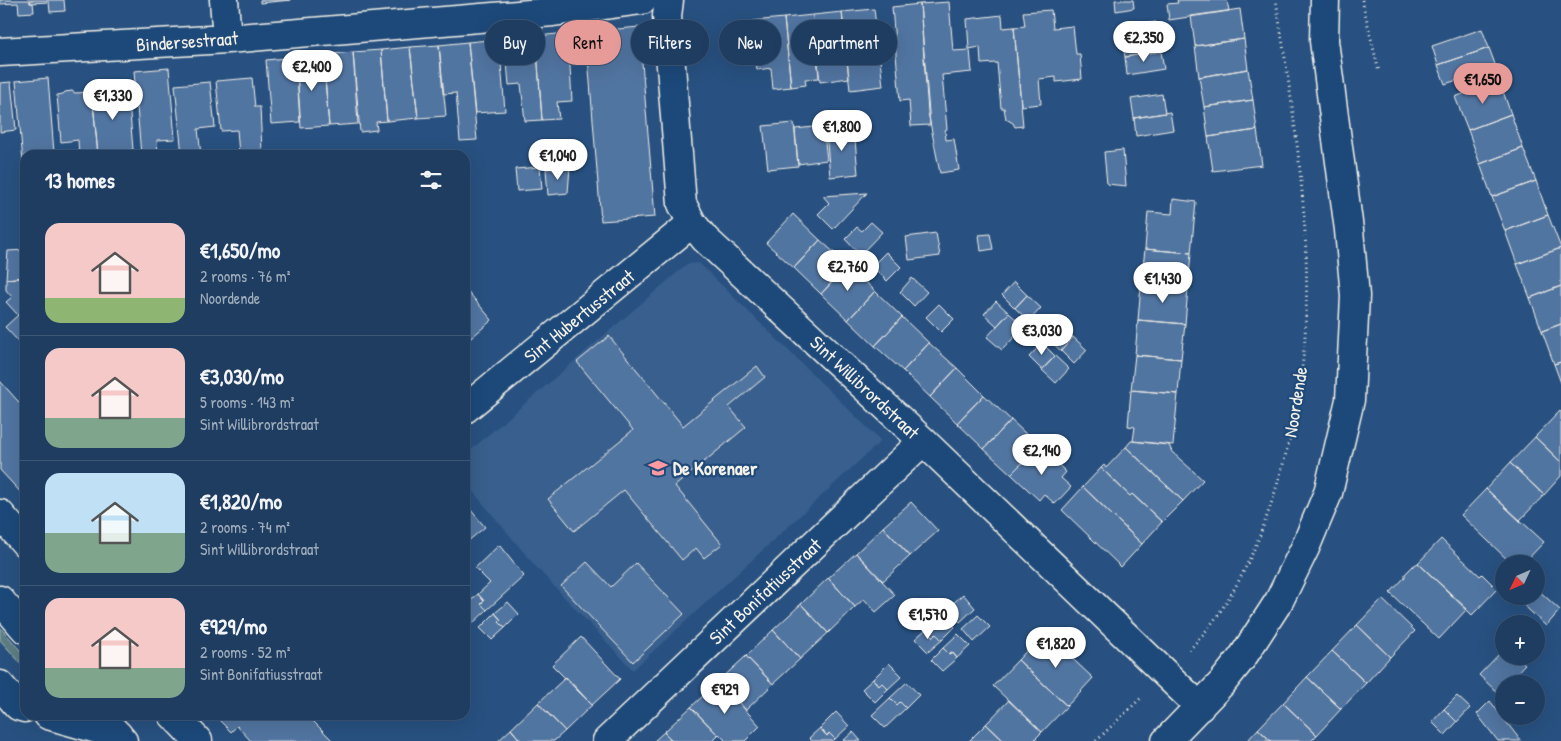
<!DOCTYPE html>
<meta charset="utf-8">
<style>
:root{--surface:#1e3d61;--page:#264467;--text:#f1f3f6;--muted:#a1aebd;--line:#3c5676;--accent:#e69b98}
body{margin:0;font-family:"Patrick Hand",sans-serif;background:var(--page);color:var(--text);height:100vh;display:flex;flex-direction:column;font-size:19px;white-space:nowrap}
*{box-sizing:border-box;margin:0}
p{font-size:16px;color:var(--muted)}
.icon{flex:none;width:28px;height:28px;fill:none;stroke:currentColor;stroke-width:2;stroke-linecap:round;stroke-linejoin:round}
.map{position:relative;flex:1;overflow:hidden}
.side{position:absolute;left:20px;top:150px;width:450px;height:570px;display:flex;flex-direction:column;background:var(--surface);border-radius:15px;box-shadow:0 5px 20px #0002,0 0 0 1px var(--line)}
.side>*{flex:none}
.banner{position:absolute;left:485px;top:20px;width:475px;height:45px;display:flex;gap:10px}
.needle{width:32px;rotate:226deg}
.fabs{position:absolute;left:1495px;top:555px;display:grid;gap:10px}
.fabs a{display:grid;place-items:center;width:50px;height:50px;border-radius:50%;background:var(--surface);box-shadow:0 5px 20px #0002,0 0 0 1px var(--line);font-size:25px}
.price{position:absolute;translate:-50% -42px;padding:0 11px;border-radius:18px;background:#fff;color:#222;font-size:16px;line-height:32px;filter:drop-shadow(0 1px 2px #0008)}
.price::after{content:'';position:absolute;left:50%;top:30px;width:15px;height:11px;margin-left:-8px;background:inherit;clip-path:polygon(0 0,100% 0,50% 100%)}
.price.selected{background:var(--accent);color:#111}
ul{padding:0;list-style:none}
li{display:flex;align-items:center;gap:15px;height:125px;padding:0 25px}
li+li{border-top:1px solid var(--line)}
li span{display:grid;place-items:center;flex:none;width:140px;height:100px;border-radius:15px;color:#555}
li>.icon{margin-inline-start:auto}
span .icon{width:60px;height:60px;fill:#fffc;stroke-width:1}
li b{font-size:21px}
h2{display:flex;justify-content:space-between;align-items:center;height:60px;padding:0 25px;font-size:21px}
.chip{padding:0 18px;border-radius:22px;background:var(--surface);box-shadow:0 5px 20px #0002,0 0 0 1px var(--line);font-size:18px;line-height:45px}
.chip.selected{background:var(--accent);color:#111}
.map>svg:first-child{display:block}
.built{fill:#385f8d}
.green{fill:#5b7e83;stroke:#a8b8b6}
.building{fill:#5174a1;stroke:#f4f1e8}
.lines{fill:none;stroke-linecap:round;stroke-linejoin:round}
.minor-casing{stroke:#f4f1e8;stroke-width:31}
.major-casing{stroke:#f4f1e8;stroke-width:31}
.path{stroke:#f4f1e8;stroke-width:3;stroke-dasharray:1 4;stroke-linecap:butt}
.minor{stroke:#1f4a7a;stroke-width:28}
.major{stroke:#1f4a7a;stroke-width:28}
.labels{text-anchor:middle;dominant-baseline:central;stroke-width:4.5;stroke-linejoin:round;paint-order:stroke}
.street-label{font-size:19px;fill:#f4f1e8;stroke:#1f4a7a}
.poi-label{font-size:19px;font-weight:bold;fill:#f4f1e8;stroke:#1f4a7a;text-anchor:start}
</style>
<div class="map">
<svg width="1561" height="741" viewBox="0 0 1561 741">
<rect width="100%" height="100%" fill="#285181"/>
<filter id="ink" filterUnits="userSpaceOnUse"><feTurbulence type="fractalNoise" baseFrequency=".02" numOctaves="2"/><feDisplacementMap in="SourceGraphic" scale="10" xChannelSelector="R" yChannelSelector="G"/><feConvolveMatrix kernelMatrix="1 2 1 2 8 2 1 2 1" color-interpolation-filters="sRGB"/></filter>
<g filter="url(#ink)">
<path class="built" d="M699 263 881 441 633 670 536 567 465 482V455L687 264Z"/>
<path class="green" d="M0 627 25 656V668L0 640Z"/>
<path class="building" d="M0 0H30V3H33L34 12 19 13 18 3 0 4Z
M30 0H64L65 11 50 12 49 2 30 3Z
M260 0H291L260 3Z
M1115 0H1133L1134 8 1116 11Z
M1177 0H1227L1229 11 1169 20 1167 4 1178 3Z
M949 2 953 51 970 50 972 72 942 75 947 129 945 130 946 140 954 139 959 170 940 173 928 112 920 4Z
M920 4 930 125 911 126 909 100 900 101 892 7Z
M874 9 883 86 850 90 842 12Z
M1240 9 1244 39 1195 46 1191 16Z
M1051 10 1053 28 1073 26 1076 54H1080L1082 79 1056 82V77L1039 79 1041 104 1021 106 1014 27 1025 26 1023 12Z
M842 12 849 78 820 82 813 15Z
M813 15 819 78 805 79 806 85 791 87 784 18Z
M1002 15 1003 28 1014 27 1023 126 1015 127 1013 123 1006 119 1004 108H1001L997 63 981 64 980 47 969 49 967 19Z
M784 18 791 87 773 89 771 68 757 70 752 21Z
M1156 22 1161 51 1125 57 1120 27Z
M639 27 655 217 601 221 586 32Z
M1482 29 1489 48 1438 65 1432 46Z
M586 32 587 51 569 52 568 33Z
M568 33 572 101 557 102 559 119 542 120 536 36Z
M536 36 542 120 525 121 521 84 509 85 505 39Z
M499 39 505 111 475 113 468 42Z
M1244 39 1248 69 1199 77 1195 46Z
M468 42 477 140 460 141 456 93 443 94 439 45Z
M439 45 446 116 418 118 410 47Z
M410 47 418 118 387 121 381 50Z
M1489 48 1496 67 1445 84 1438 65Z
M381 50 387 121 376 122 377 130 360 132 353 52Z
M1161 51 1164 69 1127 75 1125 57Z
M353 52 358 124 329 126 323 55Z
M323 55 329 126 301 128 296 57Z
M296 57 300 122 271 124 266 60Z
M169 68 175 139 157 140 158 155H141L134 71Z
M1248 69 1253 100 1204 107 1199 77Z
M48 78 54 153H52L53 155H25V185L16 81Z
M252 78 255 107H260L262 152 239 154 237 130 221 131 216 81Z
M1499 80 1511 114 1468 130 1455 97Z
M11 82 16 130 0 132V83Z
M210 82 215 127 198 129 201 155H182L175 85Z
M119 87 122 89H128L133 150 121 151V155H98L92 92 111 90 113 88Z
M72 91 75 93 92 92 98 155H79L78 140 61 142 57 95 63 94 65 92Z
M1162 94 1165 113 1134 118 1131 99Z
M1253 100 1257 130 1208 137 1204 107Z
M1170 112 1173 130 1136 136 1134 118Z
M1511 114 1523 148 1480 164 1468 130Z
M794 123 798 166 768 169 763 126Z
M823 126 827 160 798 164 795 129Z
M854 128 858 174 830 177 826 131Z
M1257 130 1262 165 1213 171 1208 137Z
M1523 148 1536 181 1492 197 1480 164Z
M1123 150 1126 186 1107 184 1104 152Z
M540 167 542 189 517 191 515 169Z
M570 167 568 193 548 195 546 169Z
M1536 181 1548 215 1505 231 1492 197Z
M867 193 833 229 818 214 829 203 823 196Z
M1173 199 1196 202 1191 253 1145 249 1148 212 1172 214Z
M793 214 820 240 794 268 766 243Z
M1548 215 1561 248 1517 264 1505 231Z
M871 222 882 232 860 255 845 239 857 227 862 231Z
M936 233 940 256 909 260 906 237Z
M990 234 993 249 981 251 979 235Z
M820 240 848 265 821 294 794 268Z
M1561 248V286L1530 298 1517 264Z
M1145 249 1191 253 1188 288 1141 285Z
M25 250V277L6 279 8 251Z
M886 252 901 267 887 281 872 266Z
M848 265 875 291 848 320 821 294Z
M25 277V335L18 341 5 327 18 315 6 302 12 297 6 290V279Z
M912 278 927 292 914 306 900 292Z
M1014 282 1027 295 1015 308 1002 295Z
M1141 285 1188 288 1185 324 1138 320Z
M1561 286V324L1542 331 1530 298Z
M465 288 492 320 465 343Z
M875 291 902 317 875 346 848 320Z
M1027 295 1041 308 1029 321 1015 308Z
M996 301 1009 313 997 326 984 314Z
M939 304 954 319 941 332 926 317Z
M1009 313 1024 327 1002 350 987 337Z
M902 317 929 343 903 371 875 346Z
M1138 320 1185 324 1181 359 1135 355Z
M1060 324 1073 337 1061 351 1047 338Z
M1561 324V362L1554 364 1542 331Z
M609 336 683 426 757 366 765 377 729 407 746 427 675 486 722 544 704 558 696 548 682 560 624 490 574 531 548 499 633 430 577 362Z
M1073 337 1087 350 1074 364 1061 351Z
M929 343 957 368 930 397 903 371Z
M1042 343 1055 356 1042 370 1029 357Z
M1135 355 1181 359 1178 394 1131 390Z
M1055 356 1069 369 1056 383 1042 370Z
M1561 362V383L1554 364Z
M957 368 984 395 957 423 930 397Z
M0 381 25 409V497L0 470Z
M1131 390 1178 394 1173 445 1133 441 1135 427 1128 426Z
M984 395 1011 420 984 449 957 423Z
M1560 411 1561 412V462L1535 437Z
M1011 420 1039 446 1011 474 984 449Z
M1535 437 1561 462V476L1544 495 1510 463Z
M1131 441 1169 445 1172 452 1203 480 1183 501 1126 447Z
M1039 446 1066 472 1061 478 1071 487 1055 504 1044 494 1039 500 1011 474Z
M1126 447 1183 501 1162 522 1132 494 1130 496 1101 468 1104 465 1106 468Z
M1510 463 1544 495 1520 520 1521 522 1486 489Z
M1101 468 1130 496 1132 494 1162 522 1142 544 1083 487Z
M1083 487 1142 544 1121 567 1062 510Z
M1486 489 1544 542 1523 564H1512L1461 515Z
M911 502 938 531 910 556 883 527Z
M465 503 485 527 467 542 465 540Z
M883 527 910 556 883 581 856 553Z
M1441 539 1480 576 1482 574 1497 589 1472 615 1418 563Z
M499 545 524 576 487 610 481 604 484 601 478 594 490 583 475 568Z
M856 553 895 595 876 612 864 599 855 607 828 578Z
M587 562 611 587 636 563 684 614 633 662 561 586Z
M1418 563 1467 609 1439 639 1390 593 1405 577V574L1413 566Z
M828 578 855 607 828 633 801 604Z
M1536 588 1560 610 1546 626 1514 596H1536Z
M478 594 484 601 481 604 487 610 473 623 465 615V606Z
M963 594 975 608 960 622 947 609Z
M1382 599 1415 631 1390 657 1357 625Z
M508 602 519 614 505 628 499 622 501 620 495 613Z
M801 604 828 633 800 659 773 630Z
M495 613 501 620 499 622 505 628 492 640 480 628Z
M943 614 955 627 942 640 936 634 933 637 926 629Z
M978 615 990 627 974 642 963 629Z
M1357 625 1390 657 1366 683 1332 651Z
M926 629 933 637 936 634 942 640 928 652 915 639Z
M773 630 800 659 773 684 746 656Z
M1044 632 1093 678 1067 706 1018 660Z
M958 634 970 646 957 658 952 652 949 654 943 648Z
M581 637 620 679 592 705 552 665Z
M943 648 949 654 952 652 957 658 942 671 931 660Z
M1504 649V656H1516L1525 664 1506 684H1504V686L1498 693 1479 675Z
M1332 651 1366 683 1341 709 1307 677Z
M746 656 773 684 746 710 719 681Z
M1018 660 1067 706 1042 732 993 686Z
M889 663 902 676 888 689 882 683 879 686 873 679Z
M566 677 592 705 565 731 538 703Z
M1307 677 1341 709 1317 735 1283 703Z
M873 679 879 686 882 683 888 689 875 702 862 689Z
M719 681 760 726 745 741H726L719 734 718 735 691 707Z
M907 682 919 695 906 708 900 702 897 705 890 698Z
M1457 696 1470 708 1457 722 1444 709Z
M890 698 897 705 900 702 906 708 885 728 872 715Z
M1009 700 1042 732 1033 741H1004L986 724Z
M1490 701 1521 741H1498L1477 714Z
M538 703 565 731 554 741H521L511 729Z
M1283 703 1317 735 1311 741H1271L1258 729Z
M691 707 718 735 712 741H672L664 732Z
M1444 709 1457 722 1445 735 1432 722Z
M836 712 849 726 835 739 829 733 827 736 820 728Z
M224 715H307L333 741H251L237 726 231 732 219 720Z
M986 724 1004 741H969Z
M820 728 827 736 829 733 835 739 833 741H812L809 738Z
M511 729 521 741H498Z
M1258 729 1271 741H1247Z
M664 732 672 741H654Z
M853 732 861 741H843Z"/>
<g class="lines">
<g class="minor-casing">
<path id="minor" d="M224 0 227 39
M669 0 667 16 682 204 692 223 705 239 923 441 1200 707
M0 52 227 39 553 12 642 0
M465 409 692 223
M0 514 25 543
M0 685 18 706 25 708
M48 715 118 735
M173 715 198 741
M607 741 923 441
M1166 741 1222 683 1242 658 1279 601 1305 548 1328 493 1350 400 1355 296 1349 230 1324 41 1325 0"/>
</g>
<g class="major-casing">
<path id="major" d="M0 600 25 629
M100 715 123 741"/>
</g>
<path class="path" d="M1362 0 1379 72
M1189 650C1227 611 1253 559 1270 507 1291 445 1304 381 1306 315 1310 211 1292 103 1276 0
M1096 741 1142 697"/>
<use href="#minor" class="minor"/>
<use href="#major" class="major"/>
</g>
</g>
<defs>
<g id="school-bare" transform="scale(1.5)"><path d="M0-5L7-2L0 1L-7-2ZM-4 1L0 2.5L4 1V4Q0 6-4 4Z" fill="#ff9aa2" stroke="#1f4a7a" stroke-width="2.5" paint-order="stroke"/></g>
</defs>
<g fill-rule="evenodd">
<use href="#school-bare" x="658" y="468"/>
</g>
<g class="labels">
<g class="street-label">
<text transform="translate(187 41) rotate(-4)">Bindersestraat</text>
<text transform="translate(579 316) rotate(-39)">Sint Hubertusstraat</text>
<text transform="translate(865 387) rotate(43)">Sint Willibrordstraat</text>
<text transform="translate(1295 402) rotate(-81)">Noordende</text>
<text transform="translate(765 591) rotate(-43)">Sint Bonifatiusstraat</text>
</g>
<g class="poi-label">
<text x="673" y="468">De Korenaer</text>
</g>
</g>
</svg>
<div class="fabs">
<a><svg class="needle" viewBox="-14 -14 28 28"><path d="M0-13l5 13h-10z" fill="#e53935"/><path d="M0 13l5-13h-10z" fill="#a1aebd"/></svg></a>
<a>+</a>
<a>−</a>
</div>
<b class="price" style="left:1144px;top:63px">€2,350</b>
<b class="price" style="left:312px;top:92px">€2,400</b>
<b class="price selected" style="left:1483px;top:105px">€1,650</b>
<b class="price" style="left:113px;top:121px">€1,330</b>
<b class="price" style="left:842px;top:152px">€1,800</b>
<b class="price" style="left:558px;top:181px">€1,040</b>
<b class="price" style="left:848px;top:292px">€2,760</b>
<b class="price" style="left:1163px;top:304px">€1,430</b>
<b class="price" style="left:1042px;top:356px">€3,030</b>
<b class="price" style="left:1042px;top:476px">€2,140</b>
<b class="price" style="left:928px;top:640px">€1,570</b>
<b class="price" style="left:1056px;top:669px">€1,820</b>
<b class="price" style="left:725px;top:715px">€929</b>
<div class="banner">
<a class="chip">Buy</a>
<a class="chip selected">Rent</a>
<a class="chip">Filters</a>
<a class="chip">New</a>
<a class="chip">Apartment</a>
</div>
<section class="side">
<h2>13 homes<svg class="icon" aria-label="filters" viewBox="0 0 24 24"><path d="M4 7h16M4 17h16"/><circle cx="9" cy="7" r="2"/><circle cx="15" cy="17" r="2"/></svg></h2>
<ul>
<li><span style="background:linear-gradient(#f6c9c9 75%,#8fb573 0)"><svg class="icon" aria-label="home" viewBox="0 0 24 24"><path d="M3 11l9-7 9 7M6 9v11h12V9"/></svg></span><div><b>€1,650/mo</b><p>2 rooms · 76 m²</p><p>Noordende</p></div></li>
<li><span style="background:linear-gradient(#f6c9c9 70%,#7fa58c 0)"><svg class="icon" aria-label="home" viewBox="0 0 24 24"><path d="M3 11l9-7 9 7M6 9v11h12V9"/></svg></span><div><b>€3,030/mo</b><p>5 rooms · 143 m²</p><p>Sint Willibrordstraat</p></div></li>
<li><span style="background:linear-gradient(#bfe0f5 60%,#7fa58c 0)"><svg class="icon" aria-label="home" viewBox="0 0 24 24"><path d="M3 11l9-7 9 7M6 9v11h12V9"/></svg></span><div><b>€1,820/mo</b><p>2 rooms · 74 m²</p><p>Sint Willibrordstraat</p></div></li>
<li><span style="background:linear-gradient(#f6c9c9 70%,#7fa58c 0)"><svg class="icon" aria-label="home" viewBox="0 0 24 24"><path d="M3 11l9-7 9 7M6 9v11h12V9"/></svg></span><div><b>€929/mo</b><p>2 rooms · 52 m²</p><p>Sint Bonifatiusstraat</p></div></li>
</ul>
</section>
</div>
